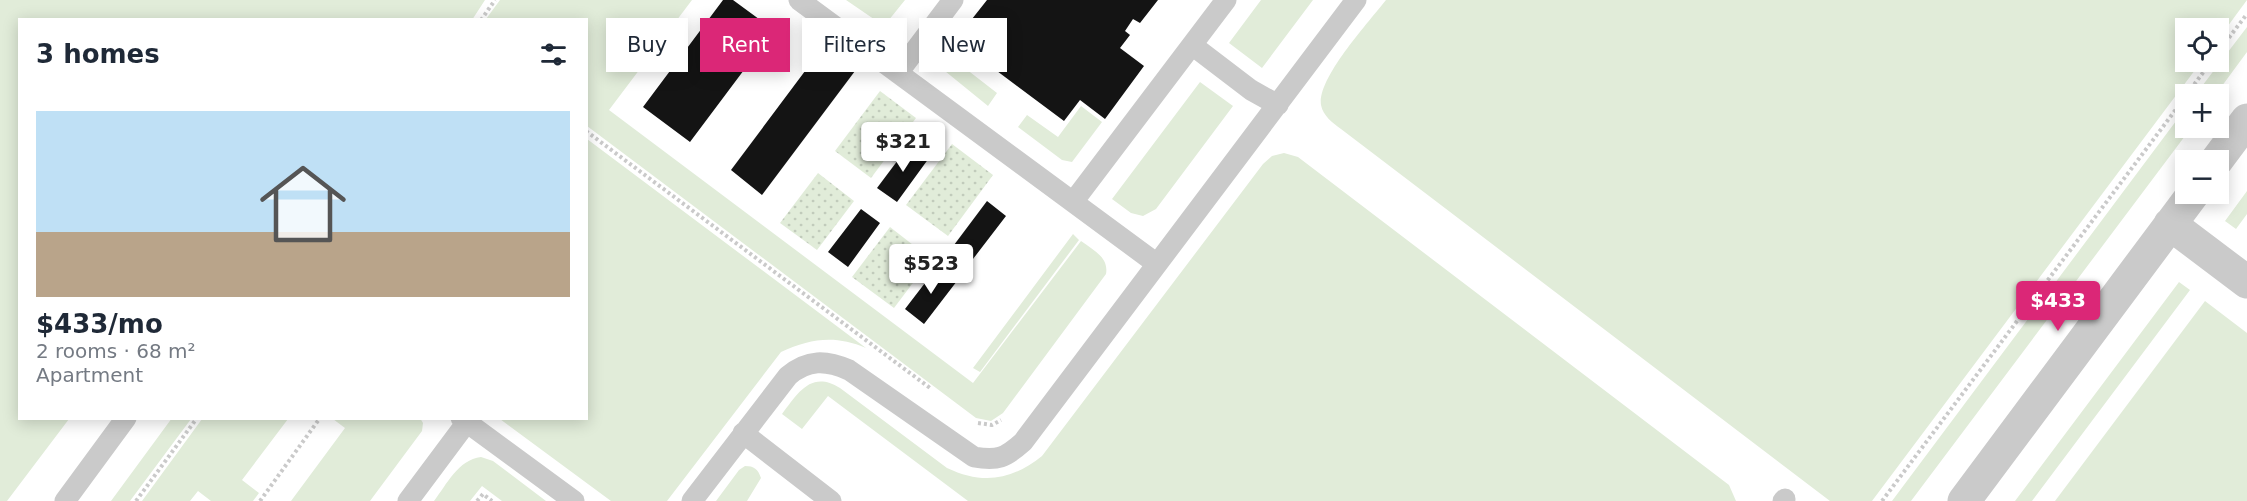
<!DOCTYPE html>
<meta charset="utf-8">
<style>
:root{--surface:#fff;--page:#f6f6f7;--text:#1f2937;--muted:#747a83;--line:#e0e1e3;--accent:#db2777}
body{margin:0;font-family:"DejaVu Sans",sans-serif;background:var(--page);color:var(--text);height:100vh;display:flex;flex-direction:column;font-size:22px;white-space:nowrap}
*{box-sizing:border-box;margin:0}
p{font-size:20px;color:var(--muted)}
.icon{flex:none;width:33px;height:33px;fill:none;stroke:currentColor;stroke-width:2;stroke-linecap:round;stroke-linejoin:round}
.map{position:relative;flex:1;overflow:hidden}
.details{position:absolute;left:18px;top:18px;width:570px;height:402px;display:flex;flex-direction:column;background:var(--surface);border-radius:0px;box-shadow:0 3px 15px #0003}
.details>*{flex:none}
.hud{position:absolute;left:606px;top:18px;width:570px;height:54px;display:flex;gap:12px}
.controls{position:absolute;left:2175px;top:18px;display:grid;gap:12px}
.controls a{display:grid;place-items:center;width:54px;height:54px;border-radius:0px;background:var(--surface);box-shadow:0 3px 15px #0003;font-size:30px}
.price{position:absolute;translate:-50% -51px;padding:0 14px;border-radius:6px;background:#fff;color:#222;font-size:20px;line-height:39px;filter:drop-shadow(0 2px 3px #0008)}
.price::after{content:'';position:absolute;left:50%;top:36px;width:18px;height:14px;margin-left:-9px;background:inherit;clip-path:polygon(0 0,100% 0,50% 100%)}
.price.on{background:var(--accent);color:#fff}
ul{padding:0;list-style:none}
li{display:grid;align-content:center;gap:12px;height:318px;padding:0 18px}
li+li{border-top:2px solid var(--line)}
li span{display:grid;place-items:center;height:186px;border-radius:0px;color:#555}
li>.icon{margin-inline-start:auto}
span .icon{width:108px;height:108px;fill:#fffc;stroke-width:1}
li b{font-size:26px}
h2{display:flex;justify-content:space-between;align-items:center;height:72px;padding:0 18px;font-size:26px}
.chip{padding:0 21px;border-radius:0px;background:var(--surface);box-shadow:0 3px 15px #0003;font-size:21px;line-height:54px}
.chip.on{background:var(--accent);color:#fff}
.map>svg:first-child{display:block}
.grass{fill:#e1ecd9}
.park{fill:url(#park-dots)}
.building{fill:#141414}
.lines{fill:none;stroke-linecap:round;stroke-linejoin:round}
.path{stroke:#cacaca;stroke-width:4;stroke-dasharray:3 3;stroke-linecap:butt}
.service{stroke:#cacaca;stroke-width:21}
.minor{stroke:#cacaca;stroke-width:33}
</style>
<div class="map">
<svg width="2247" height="501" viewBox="0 0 2247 501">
<defs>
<pattern id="park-dots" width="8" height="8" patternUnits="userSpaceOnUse" patternTransform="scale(1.5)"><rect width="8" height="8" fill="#e1ecd9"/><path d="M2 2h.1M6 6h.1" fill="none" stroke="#c1cbbb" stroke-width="1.8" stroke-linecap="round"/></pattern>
</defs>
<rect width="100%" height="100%" fill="#fff"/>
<path class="grass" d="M0 0H485L472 20H20V418L69 419 7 501H0Z
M500 0H692L609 110 973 383 1081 241C1093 250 1109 257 1106 274L1003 413 991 421 976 418 587 126 586 20 486 19Z
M846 0H905L884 26Z
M1261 0H1313L1262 68 1229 43Z
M1386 0H2247L2219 38 2218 28H2186V62H2201L1872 501H1830L1341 129C1333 123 1323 116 1321 105 1317 78 1369 22 1386 0Z
M970 23 989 38 966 69 997 93 988 106 940 67Z
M2247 27V52L2216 94H2196Z
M1200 82 1233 106 1156 209 1143 216 1131 213 1112 199Z
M1081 106 1102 122 1072 162 1062 160 1018 127 1027 115 1058 137Z
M2185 109 2186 128H2191L1911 501H1892Z
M587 139 866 348C836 335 811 338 781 352L667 501H611L500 419 586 418Z
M1284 153 1298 157 1729 485 1736 501H968L828 396 802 429 782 414C798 393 811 370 840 388L947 468C983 485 1012 480 1042 456L1263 164 1272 156Z
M2247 191V214L2236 229 2225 221Z
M1073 234 1079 240 980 372 973 368Z
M2179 282 2190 290 2032 501H2015Z
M2205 301 2247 333V501H2055Z
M172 418 191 419 130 501H111Z
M420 418 423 423 422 431 370 501H291L345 428 333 419Z
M202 419H288L242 480 259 493 253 501H211L198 491 190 501H142Z
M481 457 493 461 546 501H502L482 486 470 501H434C447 484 458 460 481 457Z
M745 466C754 466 758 469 761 478L747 501H716L739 470Z"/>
<path class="park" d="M880 91 916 118 871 178 835 151Z
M952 144 993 175 948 236 906 205Z
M818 173 854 201 817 250 780 223Z
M890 227 931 259 894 308 852 277Z"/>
<path class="building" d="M723 0H733L774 30 690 142 643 107Z
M987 0H1158L1140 23 1133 19 1125 31 1130 35 1120 48 1144 66 1105 119 1080 100 1064 121 981 59 997 38 972 19Z
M823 47 855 71 762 195 731 170Z
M910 144 929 158 897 202 877 188Z
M987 201 1006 216 973 259 954 245Z
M861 209 880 223 848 267 828 252Z
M938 266 957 281 924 324 905 309Z"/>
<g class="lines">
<path class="path" d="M481 20 495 0
M2218 52 2247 14
M2187 94 2211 62
M586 131 930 388
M978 423 992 425 1001 420
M136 501 197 418
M260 501 320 418
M477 501 483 494 492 501
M1882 501 2186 96"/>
<path class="service" d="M799 0 1157 264
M1192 45 1251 90 1278 105
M898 73 953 0
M1073 202 1226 0
M461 418 574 501
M743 433 831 501
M65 501 126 418
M408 501 467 422
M692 501 788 376C808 359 826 360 849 370L974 457C998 461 1005 458 1023 442L1356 0
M1783 501 1785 499"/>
<path class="minor" d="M2217 160 2247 120
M2170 224 2247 282
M1964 501 2193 194"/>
</g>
</svg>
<div class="controls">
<a><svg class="icon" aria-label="locate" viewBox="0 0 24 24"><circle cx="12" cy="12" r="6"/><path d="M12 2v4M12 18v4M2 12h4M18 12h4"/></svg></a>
<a>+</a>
<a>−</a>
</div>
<b class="price" style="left:903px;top:173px">$321</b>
<b class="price" style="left:931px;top:295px">$523</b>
<b class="price on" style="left:2058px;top:332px">$433</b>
<div class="hud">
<a class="chip">Buy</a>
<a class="chip on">Rent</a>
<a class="chip">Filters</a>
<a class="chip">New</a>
</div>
<section class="details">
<h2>3 homes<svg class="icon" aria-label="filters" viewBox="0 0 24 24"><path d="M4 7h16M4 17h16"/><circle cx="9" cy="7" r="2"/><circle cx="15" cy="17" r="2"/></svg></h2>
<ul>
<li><span style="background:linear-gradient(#bfe0f5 65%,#b9a48a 0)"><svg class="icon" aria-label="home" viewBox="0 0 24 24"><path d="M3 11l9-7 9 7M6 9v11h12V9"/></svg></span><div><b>$433/mo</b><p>2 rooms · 68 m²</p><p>Apartment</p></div></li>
</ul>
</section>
</div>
